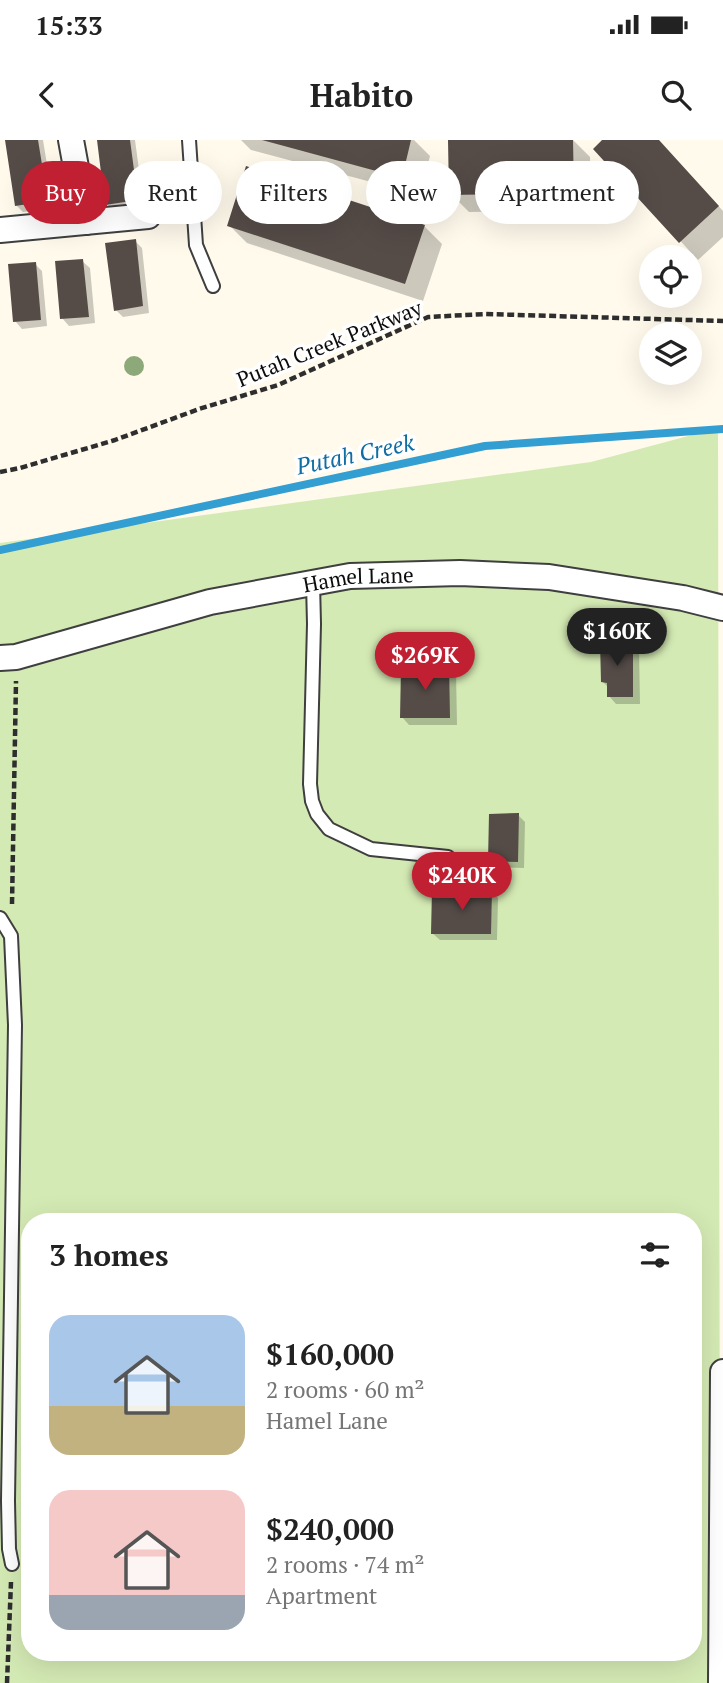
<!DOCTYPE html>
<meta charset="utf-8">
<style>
:root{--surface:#fff;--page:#f2f2f2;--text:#222;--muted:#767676;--accent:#c12033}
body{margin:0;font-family:"PT Serif",serif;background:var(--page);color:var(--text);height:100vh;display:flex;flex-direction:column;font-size:26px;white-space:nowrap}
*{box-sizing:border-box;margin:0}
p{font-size:23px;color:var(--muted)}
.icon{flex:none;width:38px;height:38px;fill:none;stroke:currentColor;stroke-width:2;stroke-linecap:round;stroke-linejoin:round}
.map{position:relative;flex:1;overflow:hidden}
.drawer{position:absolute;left:21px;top:1073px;width:681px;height:448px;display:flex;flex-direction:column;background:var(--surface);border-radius:28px;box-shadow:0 7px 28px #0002}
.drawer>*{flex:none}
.top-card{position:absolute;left:21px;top:21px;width:682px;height:63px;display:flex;gap:14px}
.fabs{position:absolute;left:639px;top:105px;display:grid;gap:14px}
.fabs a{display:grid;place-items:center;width:63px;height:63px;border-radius:50%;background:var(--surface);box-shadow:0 7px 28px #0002;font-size:35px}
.price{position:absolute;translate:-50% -60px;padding:0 16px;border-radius:24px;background:var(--accent);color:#fff;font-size:23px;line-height:46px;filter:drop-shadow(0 2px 4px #0008)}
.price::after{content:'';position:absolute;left:50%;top:42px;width:21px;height:16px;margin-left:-10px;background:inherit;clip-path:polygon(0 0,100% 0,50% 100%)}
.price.current{background:#222;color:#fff}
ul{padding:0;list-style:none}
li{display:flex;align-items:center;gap:21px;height:175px;padding:0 28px}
li span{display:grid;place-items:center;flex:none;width:196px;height:140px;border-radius:21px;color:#555}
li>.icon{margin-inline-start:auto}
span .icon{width:84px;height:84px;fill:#fffc;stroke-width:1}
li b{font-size:30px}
h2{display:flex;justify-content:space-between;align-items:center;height:84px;padding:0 28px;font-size:30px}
.chip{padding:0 24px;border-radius:32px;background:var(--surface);box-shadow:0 7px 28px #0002;font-size:24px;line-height:63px}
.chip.current{background:var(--accent);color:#fff}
.status{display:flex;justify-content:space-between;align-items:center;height:49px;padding:0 35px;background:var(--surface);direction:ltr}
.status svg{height:19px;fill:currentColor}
header{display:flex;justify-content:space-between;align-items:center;height:91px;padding:0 28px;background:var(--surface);font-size:32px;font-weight:700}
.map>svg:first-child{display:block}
.green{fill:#d4eab4;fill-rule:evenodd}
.shadow{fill:#0003}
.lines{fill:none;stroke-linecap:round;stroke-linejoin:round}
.stream{stroke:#339ed2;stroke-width:8}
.building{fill:#554c48}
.service-casing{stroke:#3f3f3f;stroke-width:16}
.minor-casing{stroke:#3f3f3f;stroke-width:28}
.path{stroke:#2e2e2e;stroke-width:4.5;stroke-dasharray:7 3.5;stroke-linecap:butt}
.service{stroke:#fff;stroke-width:12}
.minor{stroke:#fff;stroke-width:24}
.tree{fill:#8da979}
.labels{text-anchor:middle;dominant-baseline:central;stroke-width:7;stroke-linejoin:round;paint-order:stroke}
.street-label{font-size:21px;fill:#0c0c0c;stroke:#fff}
.water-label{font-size:23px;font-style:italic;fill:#126ea2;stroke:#fff}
</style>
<div class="status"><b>15:33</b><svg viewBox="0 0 49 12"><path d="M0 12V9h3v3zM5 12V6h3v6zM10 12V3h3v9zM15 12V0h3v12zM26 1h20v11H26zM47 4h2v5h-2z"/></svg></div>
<header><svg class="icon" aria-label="back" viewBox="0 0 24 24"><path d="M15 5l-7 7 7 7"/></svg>Habito<svg class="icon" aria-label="search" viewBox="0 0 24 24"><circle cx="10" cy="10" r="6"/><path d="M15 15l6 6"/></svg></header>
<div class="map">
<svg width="723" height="1543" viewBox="0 0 723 1543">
<rect width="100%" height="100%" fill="#fffaec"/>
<path class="green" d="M718 288 720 1436 717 1543H0V403L591 322ZM30 1082H693V1512H30Z"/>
<path class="shadow" d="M7 0H43L54 68 23 72 16 65Z
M99 0H135L144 67 114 71 107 64Z
M241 0H414L430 16 420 55 251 10Z
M528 0H573L590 17 591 70 469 72 451 54Z
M605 0H658L723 71V97L698 120 595 9Z
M229 85 424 86 442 104 423 161 247 103Z
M135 101 142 108 149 173 123 177 116 170Z
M82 121 90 128 95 183 69 186 62 178Z
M35 124 42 131 47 186 22 189 15 181Z
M632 504 639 511 640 564H616L609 556V548L603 542Z
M449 525 456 532 457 585H409L402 577Z
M518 675 525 682 524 728 497 727 490 720Z
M491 751 498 758 497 800H440L432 793Z"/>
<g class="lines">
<path class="stream" d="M0 410 485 306 723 289"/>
</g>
<path class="building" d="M5 0H38L48 61 15 66Z
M97 0H130L138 60 105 65Z
M262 0H411L402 38Z
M448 0H573L574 53 449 55Z
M602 0H659L719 66 679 103 593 9Z
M246 26 425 85 405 144 227 86Z
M136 99 143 166 114 171 105 103Z
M83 119 89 177 60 179 55 121Z
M36 122 41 180 13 182 8 124Z
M600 501 633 502V557H607V543L601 542Z
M425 523H449L450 578H400L401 527H425Z
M519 673 518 722 488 721 489 674Z
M432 749H492L491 794H431Z"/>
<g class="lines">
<g class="service-casing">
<path id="service" d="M189 0 196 105 213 146
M313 443 314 484 310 644 312 661 317 674 329 689 371 709 448 717
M0 778 11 796 15 885 8 1361 9 1409 12 1424"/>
</g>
<g class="minor-casing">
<g id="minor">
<path d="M71 0 86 82"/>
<path d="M0 90 148 76"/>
<path id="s1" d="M0 518 16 517 210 462 350 436 460 433 549 437 683 458 723 468"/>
<path d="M721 1543 723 1232"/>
</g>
</g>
<path class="path" d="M0 332 20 328 115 300 199 269 278 245 428 177 486 174 723 181
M12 764 16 541
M7 1543 11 1442"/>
<use href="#service" class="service"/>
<use href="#minor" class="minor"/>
</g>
<circle class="tree" cx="134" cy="226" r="10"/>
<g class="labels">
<g class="street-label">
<text transform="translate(329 203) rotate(-22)">Putah Creek Parkway</text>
<text stroke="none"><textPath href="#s1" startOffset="368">Hamel Lane</textPath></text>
</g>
<g class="water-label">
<text transform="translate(355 314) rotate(-12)">Putah Creek</text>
</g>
</g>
</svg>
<div class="fabs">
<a><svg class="icon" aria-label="locate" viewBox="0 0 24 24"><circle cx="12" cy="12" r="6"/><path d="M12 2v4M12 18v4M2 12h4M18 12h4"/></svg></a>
<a><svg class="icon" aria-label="layers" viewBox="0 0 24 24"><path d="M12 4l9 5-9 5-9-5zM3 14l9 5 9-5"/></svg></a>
</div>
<b class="price current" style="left:617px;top:528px">$160K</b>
<b class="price" style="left:425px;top:552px">$269K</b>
<b class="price" style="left:462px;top:772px">$240K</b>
<div class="top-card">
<a class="chip current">Buy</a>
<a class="chip">Rent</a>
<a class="chip">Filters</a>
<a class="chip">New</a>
<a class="chip">Apartment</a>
</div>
<section class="drawer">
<h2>3 homes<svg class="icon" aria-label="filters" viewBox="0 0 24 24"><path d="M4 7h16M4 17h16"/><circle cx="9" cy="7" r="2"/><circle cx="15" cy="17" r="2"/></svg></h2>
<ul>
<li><span style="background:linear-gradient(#a9c7e8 65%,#c2b280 0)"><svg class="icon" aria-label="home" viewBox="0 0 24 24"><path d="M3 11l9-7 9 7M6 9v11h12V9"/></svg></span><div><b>$160,000</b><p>2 rooms · 60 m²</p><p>Hamel Lane</p></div></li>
<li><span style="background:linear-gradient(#f6c9c9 75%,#9aa5b1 0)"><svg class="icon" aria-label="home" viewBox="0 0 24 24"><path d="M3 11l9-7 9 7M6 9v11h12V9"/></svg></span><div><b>$240,000</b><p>2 rooms · 74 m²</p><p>Apartment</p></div></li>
</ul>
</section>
</div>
